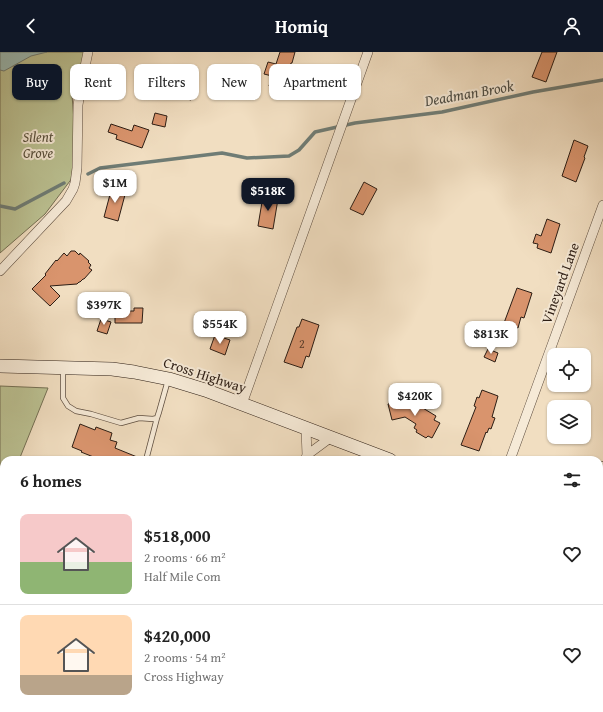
<!DOCTYPE html>
<meta charset="utf-8">
<style>
:root{--surface:#fff;--page:#f6f6f6;--text:#222;--muted:#767676;--line:#e0e0e0;--accent:#111827}
body{margin:0;font-family:"Gentium Book Plus",serif;background:var(--page);color:var(--text);height:100vh;display:flex;flex-direction:column;font-size:15px;white-space:nowrap}
*{box-sizing:border-box;margin:0}
p{font-size:13px;color:var(--muted)}
.icon{flex:none;width:22px;height:22px;fill:none;stroke:currentColor;stroke-width:2;stroke-linecap:round;stroke-linejoin:round}
.map{position:relative;flex:1;overflow:hidden}
.side{position:absolute;left:0px;top:404px;width:603px;height:256px;display:flex;flex-direction:column;background:var(--surface);border-radius:12px 12px 0 0;box-shadow:0 1px 3px #0004}
.side>*{flex:none}
.hud{position:absolute;left:12px;top:12px;width:400px;height:36px;display:flex;gap:8px}
.tools{position:absolute;left:547px;top:296px;display:grid;gap:8px}
.tools a{display:grid;place-items:center;width:44px;height:44px;border-radius:8px;background:var(--surface);box-shadow:0 1px 3px #0004;font-size:20px}
.price{position:absolute;translate:-50% -34px;padding:0 9px;border-radius:8px;background:#fff;color:#222;font-size:13px;line-height:26px;filter:drop-shadow(0 1px 2px #0008)}
.price::after{content:'';position:absolute;left:50%;top:24px;width:12px;height:9px;margin-left:-6px;background:inherit;clip-path:polygon(0 0,100% 0,50% 100%)}
.price.active{background:var(--accent);color:#fff}
ul{padding:0;list-style:none}
li{display:flex;align-items:center;gap:12px;height:100px;padding:0 20px}
li+li{border-top:1px solid var(--line)}
li span{display:grid;place-items:center;flex:none;width:112px;height:80px;border-radius:8px;color:#555}
li>.icon{margin-inline-start:auto}
span .icon{width:48px;height:48px;fill:#fffc;stroke-width:1}
li b{font-size:17px}
h2{display:flex;justify-content:space-between;align-items:center;height:48px;padding:0 20px;font-size:17px}
.tag{padding:0 14px;border-radius:8px;background:var(--surface);box-shadow:0 1px 3px #0004;font-size:14px;line-height:36px}
.tag.active{background:var(--accent);color:#fff}
header{display:flex;justify-content:space-between;align-items:center;height:52px;padding:0 20px;background:var(--accent);color:#fff;font-size:18px;font-weight:600}
.map>svg:first-child{display:block}
.green{fill:#bbc192;stroke:#746f53}
.water{fill:#9bbcb6;stroke:#6f7c75}
.lines{fill:none;stroke-linecap:round;stroke-linejoin:round}
.stream{stroke:#6f7c75;stroke-width:3.5}
.building{fill:#d9946d;stroke:#2c1d14}
.lane-casing{stroke:#5d4d3f;stroke-width:6}
.street-casing{stroke:#5d4d3f;stroke-width:10}
.secondary-casing{stroke:#2c1d14;stroke-width:14}
.lane{stroke:#f6ead7;stroke-width:4.5}
.street{stroke:#f6ead7;stroke-width:9}
.secondary{stroke:#f6ead7;stroke-width:13}
.labels{text-anchor:middle;dominant-baseline:central;stroke-width:4;stroke-linejoin:round;paint-order:stroke}
.number-label{font-size:12px;fill:#573b2a}
.park-label{font-size:14px;font-style:italic;fill:#574e3a;stroke:#f6ead7}
.street-label{font-size:14px;fill:#2c1d14;stroke:#f6ead7}
.water-label{font-size:15px;font-style:italic;fill:#4d4d45;stroke:#f6ead7}
</style>
<header><svg class="icon" aria-label="back" viewBox="0 0 24 24"><path d="M15 5l-7 7 7 7"/></svg>Homiq<svg class="icon" aria-label="person" viewBox="0 0 24 24"><circle cx="12" cy="8" r="4"/><path d="M4 21q1-7 8-7t8 7"/></svg></header>
<div class="map">
<svg width="603" height="660" viewBox="0 0 603 660">
<rect width="100%" height="100%" fill="#f1dec1"/>
<filter id="stains"><feTurbulence type="fractalNoise" baseFrequency=".005" numOctaves="4"/><feColorMatrix values="0 0 0 0 .2 0 0 0 0 .09 0 0 0 0 .02 0 0 0 .5 -.17"/></filter>
<radialGradient id="worn" r=".72"><stop offset=".6" stop-color="#630" stop-opacity="0"/><stop offset="1" stop-color="#630" stop-opacity=".3"/></radialGradient>
<path class="green" d="M0 0H86L72 43 76 95 73 125 45 162 0 201Z
M0 334 48 336 19 408H4V446L0 456Z
M0 534 4 535V656H73L71 660H0Z"/>
<path class="water" d="M0 0H47L31 4 4 19 0 18Z"/>
<g class="lines">
<path class="stream" d="M88 122 100 116 222 101 247 106 289 104 299 98 315 80 355 71 442 60 533 40 603 28
M0 154 15 157 64 131"/>
</g>
<path class="building" d="M280 0H295L292 11H291L282 38 269 34 272 24 264 22 268 10 276 12Z
M542 0H557L546 30 532 25Z
M159 26 194 35 191 48 155 39Z
M155 61 167 64 165 75 152 72Z
M111 72 132 79 134 73 149 78 142 96 116 87 117 83 108 80Z
M574 88 588 94 584 105 585 106 576 130 562 124Z
M364 130 377 137 363 163 350 157Z
M112 135 126 139 118 169 104 165Z
M263 144 278 147 273 177 258 174Z
M547 167 560 172 551 201 537 196 538 192 533 191 536 182 541 184Z
M71 199H75L79 203 80 201 89 209 88 210 91 213 89 216 92 218 84 227H83L80 230H79L77 232 50 234 60 244 50 254 32 237 46 223 45 222 56 208 57 209 64 201 67 204Z
M517 236 532 241 524 266 521 265 518 276 504 271Z
M134 256H143L142 271H115V259H134Z
M101 267 111 270 107 282 97 279Z
M302 267 319 273 309 305 306 304 302 316 284 310 297 275H299Z
M215 283 230 288 225 303 210 297Z
M488 297 498 301 495 310 484 305Z
M482 338 498 344 492 365 495 366 491 377 489 376 487 381 486 380 479 399 461 393 476 355 474 354 477 345 479 346Z
M408 347 436 364 434 368 440 371 432 386 428 384 426 386 416 380 417 378 414 376 416 372 405 365 392 368 388 352Z
M80 372 95 378 96 375 112 381 110 388 117 390 115 396 142 407V408H101L81 400 82 399 72 395Z"/>
<g class="lines">
<g class="lane-casing">
<path id="lane" d="M63 317V346L68 354 76 359 91 362 121 371 139 366 153 367 157 366 159 360 168 328
M146 408 157 366
M599 413 603 412"/>
</g>
<g class="street-casing">
<path id="street" d="M0 219 66 149 73 137 75 131 77 116 78 53 81 34 88 0
M242 352 368 0
M306 377 307 403
M305 408 307 403 330 386
M510 408 603 153
M199 660 200 656
M411 660 413 656"/>
</g>
<g class="secondary-casing">
<path id="secondary" d="M0 314 112 317 134 320 169 327 205 338 390 408
M599 444 603 445"/>
</g>
<use href="#lane" class="lane"/>
<use href="#street" class="street"/>
<use href="#secondary" class="secondary"/>
</g>
<g class="labels">
<g class="number-label">
<text x="302" y="291">2</text>
</g>
<g class="park-label">
<text x="38" y="85">Silent<tspan x="38" dy="16">Grove</tspan></text>
</g>
<g class="street-label">
<text transform="translate(560 231) rotate(-70)">Vineyard Lane</text>
<text transform="translate(205 323) rotate(18)">Cross Highway</text>
</g>
<g class="water-label">
<text transform="translate(469 41) rotate(-10)">Deadman Brook</text>
</g>
</g>
<rect width="100%" height="100%" filter="url(#stains)"/>
<rect width="100%" height="100%" fill="url(#worn)"/>
</svg>
<div class="tools">
<a><svg class="icon" aria-label="locate" viewBox="0 0 24 24"><circle cx="12" cy="12" r="6"/><path d="M12 2v4M12 18v4M2 12h4M18 12h4"/></svg></a>
<a><svg class="icon" aria-label="layers" viewBox="0 0 24 24"><path d="M12 4l9 5-9 5-9-5zM3 14l9 5 9-5"/></svg></a>
</div>
<b class="price" style="left:115px;top:152px">$1M</b>
<b class="price active" style="left:268px;top:160px">$518K</b>
<b class="price" style="left:104px;top:274px">$397K</b>
<b class="price" style="left:220px;top:293px">$554K</b>
<b class="price" style="left:491px;top:303px">$813K</b>
<b class="price" style="left:415px;top:365px">$420K</b>
<div class="hud">
<a class="tag active">Buy</a>
<a class="tag">Rent</a>
<a class="tag">Filters</a>
<a class="tag">New</a>
<a class="tag">Apartment</a>
</div>
<section class="side">
<h2>6 homes<svg class="icon" aria-label="filters" viewBox="0 0 24 24"><path d="M4 7h16M4 17h16"/><circle cx="9" cy="7" r="2"/><circle cx="15" cy="17" r="2"/></svg></h2>
<ul>
<li><span style="background:linear-gradient(#f6c9c9 60%,#8fb573 0)"><svg class="icon" aria-label="home" viewBox="0 0 24 24"><path d="M3 11l9-7 9 7M6 9v11h12V9"/></svg></span><div><b>$518,000</b><p>2 rooms · 66 m²</p><p>Half Mile Com</p></div><svg class="icon" aria-label="heart" viewBox="0 0 24 24"><path d="M12 20l-8-8c-3-5 5-10 8-4 3-6 11-1 8 4z"/></svg></li>
<li><span style="background:linear-gradient(#ffd9b3 75%,#b9a48a 0)"><svg class="icon" aria-label="home" viewBox="0 0 24 24"><path d="M3 11l9-7 9 7M6 9v11h12V9"/></svg></span><div><b>$420,000</b><p>2 rooms · 54 m²</p><p>Cross Highway</p></div><svg class="icon" aria-label="heart" viewBox="0 0 24 24"><path d="M12 20l-8-8c-3-5 5-10 8-4 3-6 11-1 8 4z"/></svg></li>
</ul>
</section>
</div>
